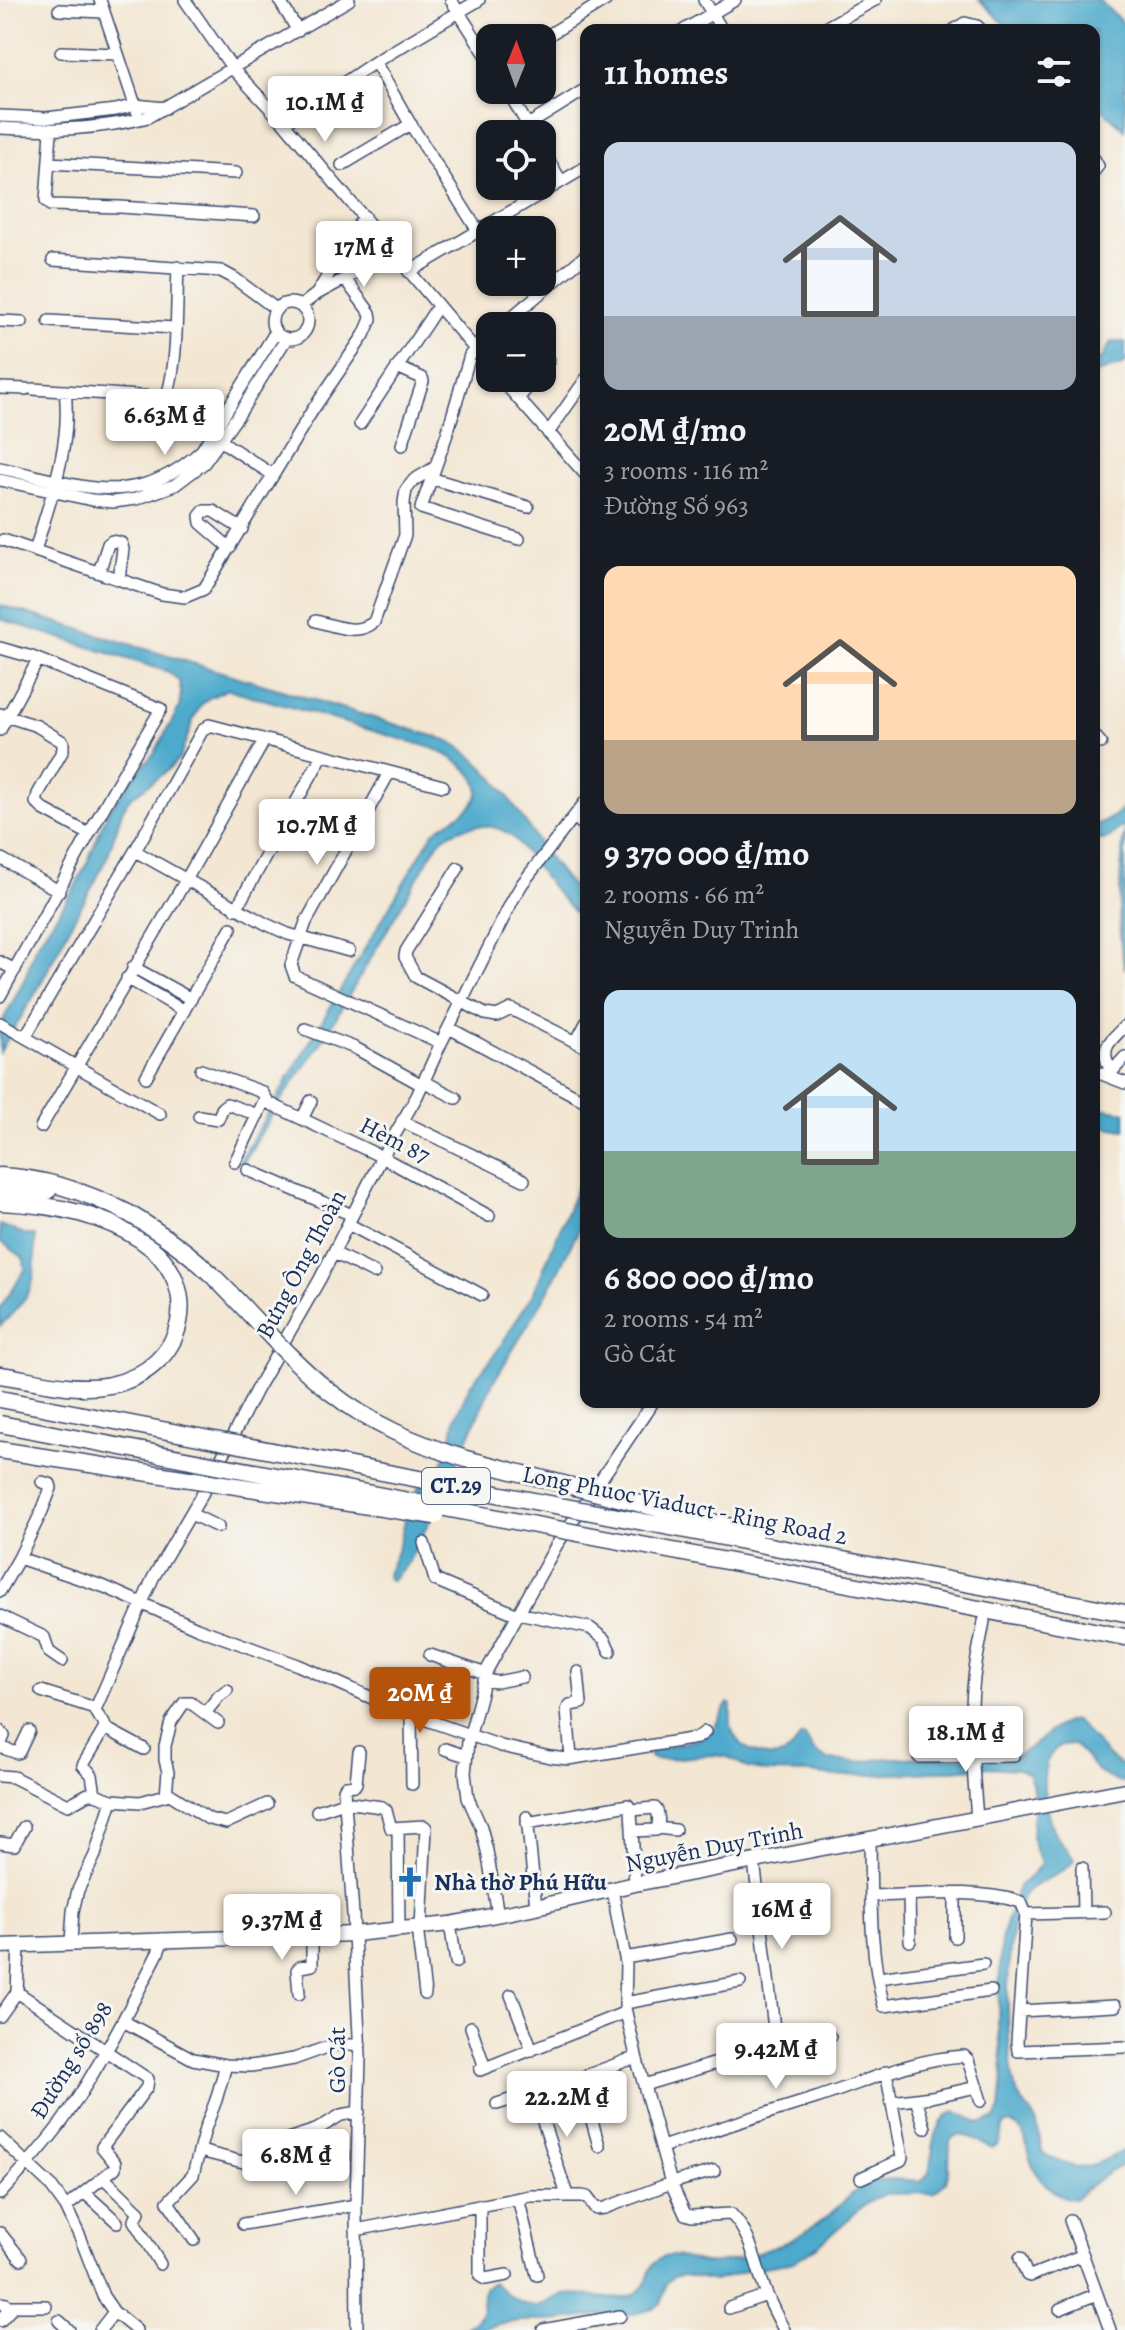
<!DOCTYPE html>
<meta charset="utf-8">
<style>
:root{--surface:#171b24;--page:#20242c;--text:#f1f3f6;--muted:#9ea1a6;--accent:#b45309}
body{margin:0;font-family:Alegreya,serif;background:var(--page);color:var(--text);height:100vh;display:flex;flex-direction:column;font-size:30px;white-space:nowrap}
*{box-sizing:border-box;margin:0}
p{font-size:26px;color:var(--muted)}
.icon{flex:none;width:44px;height:44px;fill:none;stroke:currentColor;stroke-width:2;stroke-linecap:round;stroke-linejoin:round}
.map{position:relative;flex:1;overflow:hidden}
.side{position:absolute;left:580px;top:24px;width:520px;height:1384px;display:flex;flex-direction:column;background:var(--surface);border-radius:16px;box-shadow:0 2px 6px #0004}
.side>*{flex:none}
.needle{width:52px;rotate:1deg}
.buttons{position:absolute;left:476px;top:24px;display:grid;gap:16px}
.buttons a{display:grid;place-items:center;width:80px;height:80px;border-radius:16px;background:var(--surface);box-shadow:0 2px 6px #0004;font-size:40px}
.price{position:absolute;translate:-50% -68px;padding:0 18px;border-radius:8px;background:#fff;color:#222;font-size:26px;line-height:52px;filter:drop-shadow(0 2px 4px #0008)}
.price::after{content:'';position:absolute;left:50%;top:48px;width:24px;height:18px;margin-left:-12px;background:inherit;clip-path:polygon(0 0,100% 0,50% 100%)}
.price.selected{background:var(--accent);color:#fff}
ul{padding:0;list-style:none}
li{display:grid;align-content:center;gap:16px;height:424px;padding:0 24px}
li span{display:grid;place-items:center;height:248px;border-radius:16px;color:#555}
li>.icon{margin-inline-start:auto}
span .icon{width:144px;height:144px;fill:#fffc;stroke-width:1}
li b{font-size:34px}
h2{display:flex;justify-content:space-between;align-items:center;height:96px;padding:0 24px;font-size:34px}
.map>svg:first-child{display:block}
.water{fill:#4eaacc;stroke:#346c95;stroke-width:2}
.lines{fill:none;stroke-linecap:round;stroke-linejoin:round}
.minor-casing{stroke:#3b4a6f;stroke-width:14}
.major-casing{stroke:#3b4a6f;stroke-width:17}
.highway-casing{stroke:#3b4a6f;stroke-width:19}
.minor{stroke:#fff;stroke-width:11}
.major{stroke:#fff;stroke-width:14}
.highway{stroke:#fff;stroke-width:16}
.highway-bridge-casing{stroke:#3b4a6f;stroke-width:19;stroke-linecap:butt}
.highway-bridge{stroke:#fff;stroke-width:16}
.labels{text-anchor:middle;dominant-baseline:central;stroke-width:6;stroke-linejoin:round;paint-order:stroke}
.shield{fill:#f6f6f2;stroke:#5d6b8a;stroke-width:2}
.shield-label{font-size:22px;font-weight:bold;fill:#1b2f5e}
.street-label{font-size:24px;fill:#1b2f5e;stroke:#f6f6f2}
.poi-label{font-size:24px;font-weight:bold;fill:#1b2f5e;stroke:#f6f6f2;text-anchor:start}
</style>
<div class="map">
<svg width="1125" height="2330" viewBox="0 0 1125 2330">
<rect width="100%" height="100%" fill="#f6f6f2"/>
<filter id="ink" filterUnits="userSpaceOnUse"><feTurbulence type="fractalNoise" baseFrequency=".0125" numOctaves="2"/><feDisplacementMap in="SourceGraphic" scale="16" xChannelSelector="R" yChannelSelector="G"/><feConvolveMatrix kernelMatrix="1 2 1 2 8 2 1 2 1" color-interpolation-filters="sRGB"/></filter>
<filter id="wash" filterUnits="userSpaceOnUse"><feTurbulence type="fractalNoise" baseFrequency=".006" numOctaves="4" result="noise"/><feDisplacementMap in="SourceGraphic" scale="32" xChannelSelector="R" yChannelSelector="G"/><feGaussianBlur stdDeviation="1.8" result="paint"/><feColorMatrix in="noise" values="0 0 0 0 0 0 0 0 0 0 0 0 0 0 0 0 0 1.4 0 .05"/><feComposite in="paint" operator="in"/></filter>
<g filter="url(#wash)">
<rect width="100%" height="100%" fill="#f3e6d2"/>
<path class="water" d="M979 0H1099L1125 25V130L1094 102V30H1011Z
M1111 342H1125V364L1094 374V364L1103 357Z
M0 605 450 741C511 775 534 855 586 900V923C565 905 549 884 532 862 525 853 518 840 509 834 486 819 459 826 439 841L323 1040 278 1105 243 1163 239 1162 433 833C444 823 459 817 470 807 497 781 451 756 432 748L228 689 209 698 201 705 194 718 180 758 167 771 130 798 123 809 108 855 95 882 72 922 38 989 0 1052V1026L25 978 35 947 73 891 87 863 107 813 124 789 155 752 179 708 181 693 179 681 169 672 0 619Z
M1125 804V829L1120 827C1111 837 1107 842 1094 839V826C1104 823 1121 814 1125 804Z
M1125 831V969C1115 927 1121 883 1123 841Z
M1094 1107 1125 1112V1130L1094 1125Z
M586 1165V1215L546 1295 491 1386 441 1499 408 1563 392 1580 388 1579 387 1574 398 1549 409 1505 419 1487 428 1481 440 1469 451 1442 455 1418 470 1385 494 1356 534 1292Z
M0 1225 27 1235H35C35 1286 37 1289 0 1326V1308L25 1270 24 1260 21 1256 0 1241Z
M728 1703 731 1705C731 1712 730 1723 732 1730 738 1750 773 1765 790 1751 795 1747 797 1740 801 1736H805L813 1750 828 1760 859 1762 888 1758 1015 1756C1037 1747 1050 1725 1073 1720 1093 1733 1104 1759 1125 1767V1782C1101 1782 1090 1760 1074 1744 1031 1743 1043 1808 1055 1834 1060 1844 1069 1848 1074 1859 1063 1879 1033 1878 1022 1899 1003 1932 1006 2049 1015 2087 1018 2101 1032 2111 1037 2124 1040 2133 1039 2144 1043 2153 1081 2175 1088 2168 1125 2150V2164C1105 2173 1091 2185 1075 2199 1054 2199 1034 2175 1029 2156 1026 2148 1027 2137 1021 2130 1019 2128 1013 2125 1010 2123L1004 2125 999 2143 992 2148C979 2142 967 2132 953 2137L950 2142 949 2169 946 2183 933 2193 885 2194 869 2201 819 2245 793 2262 748 2270 715 2281 684 2275 673 2277 666 2283 661 2303 653 2309 634 2314 600 2315 553 2321H521L498 2324 480 2330H463C489 2311 479 2314 484 2287L493 2283C506 2293 517 2305 535 2306 545 2306 553 2297 563 2295 586 2290 612 2306 635 2294 651 2285 646 2268 658 2260 673 2250 691 2262 706 2263 724 2265 760 2253 777 2246 795 2239 814 2227 829 2215 842 2204 856 2187 872 2182 888 2177 905 2180 921 2181L929 2173C933 2152 933 2120 955 2111L980 2123 995 2119 1000 2109 1003 2072 998 2022 1001 1940 1019 1885 1030 1877 1040 1865V1859L1035 1850 1032 1836 1034 1798 1032 1783 1028 1773 1017 1769 985 1767 918 1773 836 1776 808 1773 767 1772 748 1768 728 1757 712 1755 656 1760 650 1757 649 1751 699 1739 712 1731Z"/>
</g>
<g filter="url(#ink)">
<g class="lines">
<g class="minor-casing">
<path id="minor" d="M100 0 137 111
M185 0 233 69 284 123 490 367
M279 0 298 31
M451 0 490 61
M704 0 722 30
M59 10 104 12
M684 30 735 0
M821 30 875 0
M954 30 965 23 977 26 981 30
M542 39 606 0
M61 52 118 54
M375 62 408 120 478 231
M507 90 533 134
M0 116 46 118 116 110 135 105 165 108
M284 123 375 62 479 0
M528 125 586 89
M0 128C50 131 99 130 148 117L349 0
M51 131 46 201 50 205 120 207 254 216
M542 149 561 181
M1094 159 1098 166 1094 171
M49 163 236 173
M342 165 411 124
M53 260 221 271 234 278 276 309
M409 272 586 167
M316 295 364 216
M272 321a18 18 0 1 1 36 0a18 18 0 1 1-36 0Z
M301 306 315 295 365 268 390 249
M0 321 22 322
M49 321 175 328
M501 326 586 255
M490 336 470 355 447 434 421 508 519 539
M397 367 422 378 423 381 402 445
M542 369 549 360
M500 378 586 475
M0 388 26 389
M33 389 154 397 273 475
M518 399 535 378
M164 404C179 369 176 306 178 267
M360 424 438 306
M548 433 586 379
M0 468C78 484 135 513 202 450L275 333
M430 478 528 507
M0 480 92 500 113 502 136 499 175 485 204 463 239 414 286 339
M3 540 162 594 185 597 204 589 312 411 364 335 371 319 370 313 345 279
M230 548 201 523 200 516 204 511H213L242 529
M35 551C50 499 72 446 65 391
M99 572 108 544 112 541 121 543 123 549 119 579
M316 621C335 626 357 636 374 622L405 535 404 502 406 490 414 480 434 468
M0 648 32 657 161 709 114 789 0 996
M0 714 37 726 63 742V750L38 794 36 802 43 809 89 834
M0 730 38 660
M1094 735 1101 743
M389 773 306 922 291 965 295 976 441 1043
M574 817 586 827
M135 851 266 924 288 934 349 951
M0 858 59 891
M458 868 406 951 405 957 416 977 485 1014 497 1016 511 1009 586 1047
M236 909 322 756
M0 962 15 970
M133 967 191 999
M127 978 184 1011
M0 1023 160 1114
M449 1028 585 1101
M305 1029 355 1048 422 1085
M25 1037 135 851 202 731 209 725 443 786
M576 1042 586 1023
M201 1070 262 1092 269 1103 279 1108 382 1157 489 1216
M1094 1071 1125 1083
M1111 1071C1099 1048 1109 1042 1125 1026
M1108 1076 1125 1057
M146 1077 231 928
M423 1081 456 1098
M199 1116 218 1119 223 1107 227 1104 258 1115
M302 1119 311 1101
M402 1121 524 1180
M41 1127 186 880 264 741
M235 1162 265 1099
M248 1170 352 1215
M348 1224 482 1295
M334 1253 374 1273
M191 1514 218 1527
M424 1543 435 1580 518 1615
M19 1558 42 1511 51 1488 50 1484 42 1482
M0 1591 19 1558 105 1587 197 1628 298 1665 401 1711 501 1746 550 1757 568 1759 697 1738 705 1732
M518 1613 590 1628 604 1639 610 1651
M0 1616 44 1637 49 1652 62 1661
M430 1655 486 1674
M484 1680 497 1682 522 1677
M41 1691 95 1708
M205 1713 219 1696 227 1690
M411 1714 412 1784
M105 1728 144 1749
M0 1731 4 1736 0 1745
M0 1747 17 1753 19 1752 29 1731
M445 1749 466 1756
M919 1757 1013 1756
M571 1758 567 1710 570 1705 581 1703 578 1672
M0 1776 13 1777 68 1805 88 1794H95L112 1800 140 1802 170 1794 209 1819 226 1823 267 1804
M95 1794 92 1775 83 1765 105 1728C105 1719 96 1717 95 1710L153 1578 212 1477 256 1390 320 1279 382 1157 417 1096 441 1043 512 901 522 884 586 801
M166 1795 168 1772 165 1760V1746L171 1722 184 1703H191L218 1723
M631 1810 655 1808C659 1812 660 1825 656 1830L632 1831
M317 1811 344 1802 382 1807 386 1810 391 1828 424 1826 426 1828 421 1927
M527 1817 536 1907
M977 1818C973 1771 969 1725 974 1678 976 1659 981 1640 984 1621
M527 1823 628 1805 631 1810 635 1884
M398 1828 399 1929
M658 1828 675 1830
M870 1838C871 1894 869 1952 884 2006L991 1991
M0 1843 14 1845 24 1827
M754 1861 776 2045
M1082 1868 1083 1913
M612 1889 626 1963 625 2008 637 2060 671 2183 685 2214 692 2216 731 2214C753 2236 756 2268 767 2295 772 2307 778 2318 784 2330
M955 1894V1937
M909 1895 910 1941
M872 1896C921 1895 974 1888 1021 1902L1026 1914 1105 1912
M1026 1914 1017 2042 1018 2051 1125 2047
M498 1915 487 1851 481 1827 468 1798 465 1773 468 1742 487 1670 556 1546 653 1402
M450 1924 456 1962
M417 1927 425 1994
M71 1942 73 1911 78 1890 95 1855 112 1800
M625 1958 732 1939
M878 1978 983 1964
M17 1992 148 2079 147 2087 102 2147 115 2163V2168L66 2207
M299 1994 297 1970 300 1967 312 1965V1935
M511 1995 532 2050
M625 2003 740 1982
M1019 2011 1115 2006
M0 2016 17 1992 19 1945
M123 2021 193 2059 226 2065 250 2066 265 2064 294 2059 333 2045H360
M471 2027 485 2068
M480 2070 626 2012
M644 2085 776 2045 830 2037
M534 2094 567 2195
M916 2099 925 2128
M892 2102 931 2097 977 2087
M497 2104 580 2078
M0 2138 50 2185 66 2207 81 2239 103 2296 114 2312 136 2330
M599 2146 580 2078 628 2060H637
M662 2147C713 2130 764 2114 816 2098 866 2082 910 2059 964 2056L968 2060 981 2101
M200 2151 243 2162 275 2143 316 2130 341 2115 359 2112
M104 2178 139 2212 134 2221 160 2264
M861 2178 901 2160 902 2157 886 2072
M85 2193 117 2222
M0 2194C22 2170 45 2146 64 2119 100 2066 129 2010 158 1953L163 1939
M518 2198 537 2275
M480 2205V2276L485 2279 507 2275
M1070 2220 1110 2330
M243 2224 356 2205
M356 2230 530 2196H582L587 2197 596 2209 605 2208 671 2183 714 2171
M0 2233 21 2259
M194 2240 168 2202 193 2175 205 2129 216 2100 226 2065
M1020 2258 1027 2275 1030 2276 1083 2255
M0 2303 6 2304 10 2310 0 2321
M8 2306H46
M729 2308 767 2295
M1060 2309 1097 2294
M59 2321 69 2330
M100 2330 114 2312
M357 2330 356 2205 360 2056 353 1914 344 1789 346 1786 355 1785 356 1783 359 1752
M543 2330 620 2316"/>
</g>
<g class="major-casing">
<path id="major" d="M0 1946 354 1934 450 1924 536 1907 635 1884 1125 1790"/>
</g>
<g class="highway-casing">
<path id="highway" d="M0 1176C46 1178 87 1192 128 1213
M0 1190 48 1191
M0 1202C48 1204 100 1212 141 1240 207 1284 186 1370 110 1385 74 1392 35 1380 0 1375
M0 1450 37 1456
M911 1573 1125 1613
M906 1595 1125 1637"/>
</g>
<use href="#minor" class="minor"/>
<use href="#major" class="major"/>
<use href="#highway" class="highway"/>
<g class="highway-bridge-casing">
<path id="highway-bridge" d="M128 1213C158 1231 187 1250 212 1275 251 1313 286 1357 329 1391 372 1425 415 1443 466 1459L754 1533
M0 1399 911 1573
M0 1424 906 1595
M37 1456 435 1516"/>
</g>
<use href="#highway-bridge" class="highway-bridge"/>
</g>
</g>
<defs>
<g id="church-bare" transform="scale(2.4)"><path d="M-1.2-6h2.4v3.5h3.3v2.4h-3.3V6h-2.4V-.1h-3.3v-2.4h3.3Z" fill="#1f6fb2" stroke="#f6f6f2" stroke-width="2.5" paint-order="stroke"/></g>
</defs>
<g fill-rule="evenodd">
<use href="#church-bare" x="410" y="1882"/>
</g>
<g class="labels">
<rect class="shield" x="422" y="1468" width="68" height="36" rx="6"/>
<g class="shield-label">
<text x="456" y="1486">CT.29</text>
</g>
<g class="street-label">
<text transform="translate(395 1140) rotate(27)">Hèm 87</text>
<text transform="translate(301 1264) rotate(-62)">Bưng Ông Thoàn</text>
<text transform="translate(685 1505) rotate(11)">Long Phuoc Viaduct - Ring Road 2</text>
<text transform="translate(714 1847) rotate(-11)">Nguyễn Duy Trinh</text>
<text transform="translate(71 2060) rotate(-58)">Đường số 898</text>
<text transform="translate(337 2060) rotate(-90)">Gò Cát</text>
</g>
<g class="poi-label">
<text x="434" y="1882">Nhà thờ Phú Hữu</text>
</g>
</g>
</svg>
<div class="buttons">
<a><svg class="needle" viewBox="-14 -14 28 28"><path d="M0-13l5 13h-10z" fill="#e53935"/><path d="M0 13l5-13h-10z" fill="#9ea1a6"/></svg></a>
<a><svg class="icon" aria-label="locate" viewBox="0 0 24 24"><circle cx="12" cy="12" r="6"/><path d="M12 2v4M12 18v4M2 12h4M18 12h4"/></svg></a>
<a>+</a>
<a>−</a>
</div>
<b class="price" style="left:325px;top:144px">10.1M ₫</b>
<b class="price" style="left:364px;top:289px">17M ₫</b>
<b class="price" style="left:165px;top:457px">6.63M ₫</b>
<b class="price" style="left:317px;top:867px">10.7M ₫</b>
<b class="price selected" style="left:420px;top:1735px">20M ₫</b>
<b class="price" style="left:966px;top:1774px">18.1M ₫</b>
<b class="price" style="left:782px;top:1951px">16M ₫</b>
<b class="price" style="left:282px;top:1962px">9.37M ₫</b>
<b class="price" style="left:776px;top:2091px">9.42M ₫</b>
<b class="price" style="left:567px;top:2139px">22.2M ₫</b>
<b class="price" style="left:296px;top:2197px">6.8M ₫</b>
<section class="side">
<h2>11 homes<svg class="icon" aria-label="filters" viewBox="0 0 24 24"><path d="M4 7h16M4 17h16"/><circle cx="9" cy="7" r="2"/><circle cx="15" cy="17" r="2"/></svg></h2>
<ul>
<li><span style="background:linear-gradient(#c9d6e8 70%,#9aa5b1 0)"><svg class="icon" aria-label="home" viewBox="0 0 24 24"><path d="M3 11l9-7 9 7M6 9v11h12V9"/></svg></span><div><b>20M ₫/mo</b><p>3 rooms · 116 m²</p><p>Đường Số 963</p></div></li>
<li><span style="background:linear-gradient(#ffd9b3 70%,#b9a48a 0)"><svg class="icon" aria-label="home" viewBox="0 0 24 24"><path d="M3 11l9-7 9 7M6 9v11h12V9"/></svg></span><div><b>9 370 000 ₫/mo</b><p>2 rooms · 66 m²</p><p>Nguyễn Duy Trinh</p></div></li>
<li><span style="background:linear-gradient(#bfe0f5 65%,#7fa58c 0)"><svg class="icon" aria-label="home" viewBox="0 0 24 24"><path d="M3 11l9-7 9 7M6 9v11h12V9"/></svg></span><div><b>6 800 000 ₫/mo</b><p>2 rooms · 54 m²</p><p>Gò Cát</p></div></li>
</ul>
</section>
</div>
